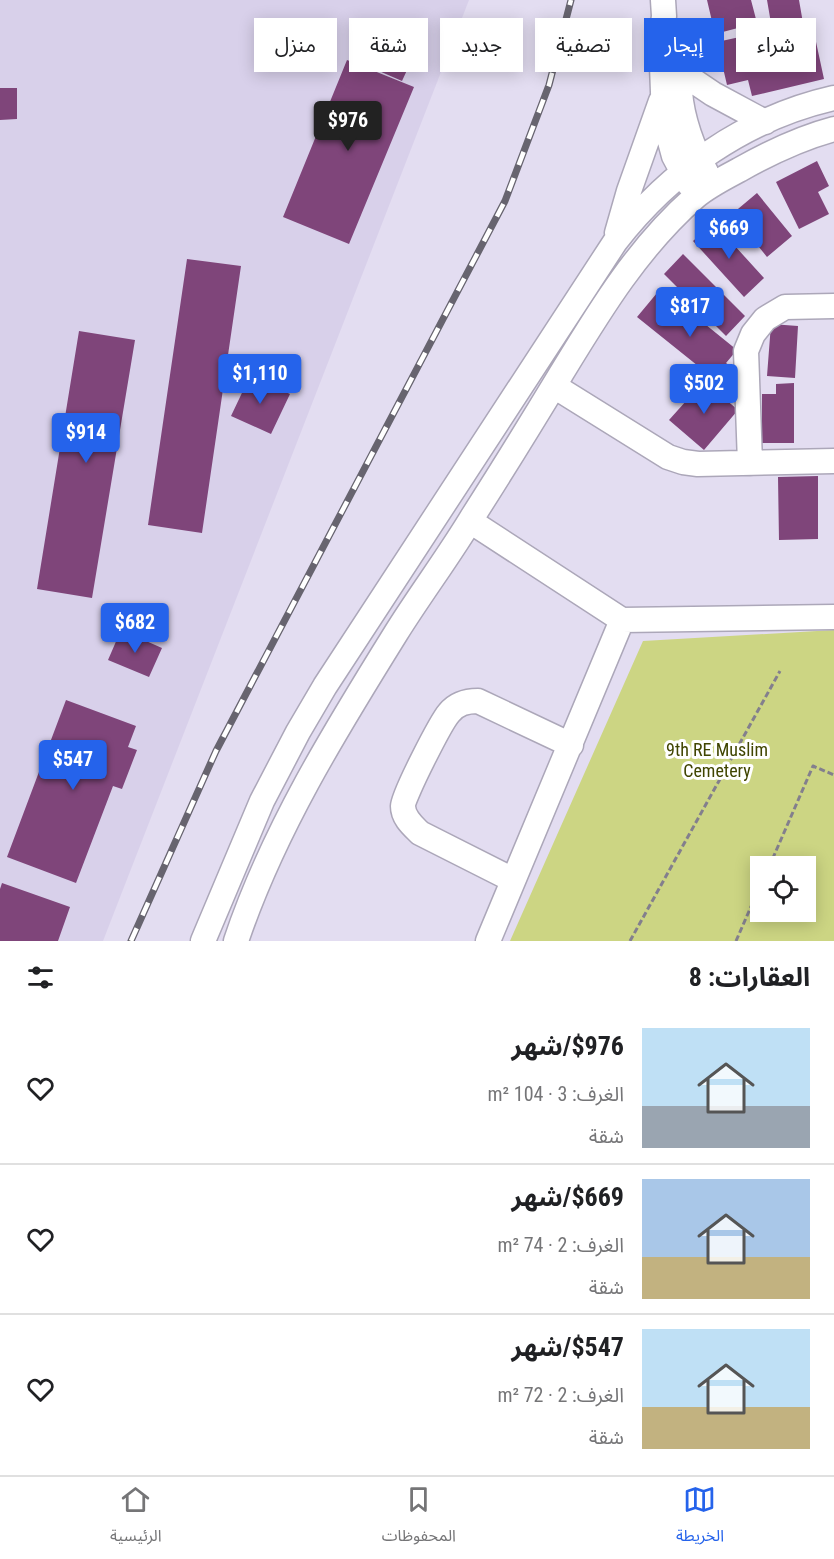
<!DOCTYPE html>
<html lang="ar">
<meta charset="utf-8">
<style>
:root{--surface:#fff;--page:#f2f2f2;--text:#202124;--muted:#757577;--line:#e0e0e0;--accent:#2563eb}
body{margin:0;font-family:"Roboto Condensed","Noto Sans Arabic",sans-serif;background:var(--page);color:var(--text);direction:rtl;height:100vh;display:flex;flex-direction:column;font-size:22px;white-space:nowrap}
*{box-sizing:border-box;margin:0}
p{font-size:20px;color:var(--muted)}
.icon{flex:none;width:33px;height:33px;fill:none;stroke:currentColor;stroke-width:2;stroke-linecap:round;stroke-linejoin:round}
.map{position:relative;height:941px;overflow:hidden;direction:ltr}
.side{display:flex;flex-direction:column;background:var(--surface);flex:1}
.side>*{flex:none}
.guide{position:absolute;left:18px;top:18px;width:798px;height:54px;direction:rtl;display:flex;gap:12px}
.controls{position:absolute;left:750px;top:856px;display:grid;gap:12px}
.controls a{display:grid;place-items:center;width:66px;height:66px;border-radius:0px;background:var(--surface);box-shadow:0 3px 15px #0003;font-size:30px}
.price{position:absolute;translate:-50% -51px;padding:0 14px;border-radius:6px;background:var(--accent);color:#fff;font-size:20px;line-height:39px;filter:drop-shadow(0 2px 3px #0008)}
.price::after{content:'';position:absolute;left:50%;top:36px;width:18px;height:14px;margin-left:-9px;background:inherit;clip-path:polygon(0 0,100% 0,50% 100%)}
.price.active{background:#222;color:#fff}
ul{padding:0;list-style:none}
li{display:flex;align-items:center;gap:18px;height:150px;padding:0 24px}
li+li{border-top:2px solid var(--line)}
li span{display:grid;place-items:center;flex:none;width:168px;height:120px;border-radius:0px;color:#555}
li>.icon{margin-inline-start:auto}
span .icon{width:72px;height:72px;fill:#fffc;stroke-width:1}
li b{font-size:26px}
h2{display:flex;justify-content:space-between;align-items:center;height:72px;padding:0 24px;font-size:26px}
.tag{padding:0 21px;border-radius:0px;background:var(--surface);box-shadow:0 3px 15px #0003;font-size:21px;line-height:54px}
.tag.active{background:var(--accent);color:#fff}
.tab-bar{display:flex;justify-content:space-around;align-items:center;height:84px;border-top:2px solid var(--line);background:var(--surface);font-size:16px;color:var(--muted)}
.tab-bar a{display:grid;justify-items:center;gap:3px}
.tab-bar .active{color:var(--accent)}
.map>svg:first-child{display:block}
.built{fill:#d8d0ea}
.green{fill:#ccd583;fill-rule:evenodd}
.building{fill:#7f457a}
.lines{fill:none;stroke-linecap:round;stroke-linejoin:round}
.minor-casing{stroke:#aca7b9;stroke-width:27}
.path{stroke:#837f8d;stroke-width:3;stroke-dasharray:6 3;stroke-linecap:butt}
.minor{stroke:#fff;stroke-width:24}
.rail-casing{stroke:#67646f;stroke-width:7}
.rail{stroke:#fff;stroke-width:4.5;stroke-dasharray:14;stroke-linecap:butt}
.labels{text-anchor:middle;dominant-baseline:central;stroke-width:6;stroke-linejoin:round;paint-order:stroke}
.park-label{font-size:18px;fill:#404501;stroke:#fff}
</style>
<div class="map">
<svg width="834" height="941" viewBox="0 0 834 941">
<rect width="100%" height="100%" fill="#e3ddf1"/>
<path class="built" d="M0 0H469L103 941H0Z"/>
<path class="green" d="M834 630V941H510L643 641ZM760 867H806V912H760Z"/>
<path class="building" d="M707 0H751L757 23 715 34Z
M767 0H799L803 23 772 29Z
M813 28 824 79 752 96 748 80 727 85 717 42 758 33 766 69 779 66 773 37Z
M360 32 414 55 402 81 349 58Z
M347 60 414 87 349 244 283 217Z
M0 88H17V119L0 120Z
M817 161 829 186 818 192 829 214 799 229 776 182Z
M757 193 792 236 767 257 732 214Z
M714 223 764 278 744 297 693 241Z
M683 254 745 316 726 336 664 274Z
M187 259 241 266 202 533 148 525Z
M657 293 692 321 695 316 737 350 726 363 735 370 723 386 637 317Z
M771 324 798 326 795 378 767 376Z
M79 331 135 340 92 598 37 589Z
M250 376 290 394 271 434 231 416Z
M704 381 738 410 704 450 669 420Z
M794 383V443H762V394H776V384Z
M818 476V539L779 540 778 477Z
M121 630 162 648 149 677 108 660Z
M66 700 136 726 128 747 137 750 122 789 113 786 76 883 7 857Z
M2 883 70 907 58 941H0V889Z"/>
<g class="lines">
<g class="minor-casing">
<path id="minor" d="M663 0 664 16 661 38 664 119 674 156 689 184
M671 33C678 52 678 72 680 92 682 119 693 149 706 172
M679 71 713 94 765 122
M617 233 629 191 661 101
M554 386 668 457 683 462 698 464 834 461
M750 463 746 351 753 334 765 319 785 307 834 306
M470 521 622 620 834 617
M513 880 420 833C413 826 403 818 403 806 403 796 441 722 449 713 457 703 467 701 478 701L571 745
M203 941 262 801 298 732 325 686 615 242C670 171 746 118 834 98
M236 941C273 831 335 731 396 633 421 593 449 556 473 516 503 469 532 422 561 374 600 310 638 247 695 197 708 186 724 178 739 170 769 153 800 138 834 129
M488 941 622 620"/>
</g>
<path class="path" d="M769 867 813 766 834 775
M630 941 780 671
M736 941 760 886"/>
<use href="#minor" class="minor"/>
<g class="rail-casing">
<path id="rail" d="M131 941 216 751 505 201 549 85 571 0"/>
</g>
<use href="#rail" class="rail"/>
</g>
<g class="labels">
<g class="park-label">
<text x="717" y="749">9th RE Muslim<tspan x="717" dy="21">Cemetery</tspan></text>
</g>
</g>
</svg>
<div class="controls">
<a><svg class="icon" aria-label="locate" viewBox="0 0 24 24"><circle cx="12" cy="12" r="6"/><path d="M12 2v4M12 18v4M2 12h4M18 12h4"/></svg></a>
</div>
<b class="price active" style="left:348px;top:152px">$976</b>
<b class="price" style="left:729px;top:260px">$669</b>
<b class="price" style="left:690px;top:338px">$817</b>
<b class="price" style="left:260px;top:405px">$1,110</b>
<b class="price" style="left:704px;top:415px">$502</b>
<b class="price" style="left:86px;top:464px">$914</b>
<b class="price" style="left:135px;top:654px">$682</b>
<b class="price" style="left:73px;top:791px">$547</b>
<div class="guide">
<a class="tag">شراء</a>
<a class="tag active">إيجار</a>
<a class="tag">تصفية</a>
<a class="tag">جديد</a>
<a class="tag">شقة</a>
<a class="tag">منزل</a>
</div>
</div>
<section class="side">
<h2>العقارات: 8<svg class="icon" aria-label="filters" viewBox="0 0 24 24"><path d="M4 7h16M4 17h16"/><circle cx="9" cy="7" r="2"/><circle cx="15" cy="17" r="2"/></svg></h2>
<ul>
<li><span style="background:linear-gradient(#bfe0f5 65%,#9aa5b1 0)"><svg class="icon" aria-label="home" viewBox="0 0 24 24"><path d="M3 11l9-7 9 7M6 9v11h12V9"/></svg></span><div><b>$976/شهر</b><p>الغرف: 3 · 104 m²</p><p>شقة</p></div><svg class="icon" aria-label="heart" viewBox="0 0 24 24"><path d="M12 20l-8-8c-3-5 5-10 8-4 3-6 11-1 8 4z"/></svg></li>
<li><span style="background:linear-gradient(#a9c7e8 65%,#c2b280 0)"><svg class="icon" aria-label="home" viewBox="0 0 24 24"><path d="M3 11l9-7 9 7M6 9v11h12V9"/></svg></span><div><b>$669/شهر</b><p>الغرف: 2 · 74 m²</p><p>شقة</p></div><svg class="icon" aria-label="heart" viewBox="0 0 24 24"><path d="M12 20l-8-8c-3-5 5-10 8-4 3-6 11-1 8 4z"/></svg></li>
<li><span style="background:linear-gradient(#bfe0f5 65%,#c2b280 0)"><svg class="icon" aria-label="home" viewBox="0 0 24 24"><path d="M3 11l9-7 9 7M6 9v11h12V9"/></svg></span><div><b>$547/شهر</b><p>الغرف: 2 · 72 m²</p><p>شقة</p></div><svg class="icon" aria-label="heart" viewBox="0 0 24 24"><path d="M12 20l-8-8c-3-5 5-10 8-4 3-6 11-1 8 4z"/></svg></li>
</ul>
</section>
<nav class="tab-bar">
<a class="active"><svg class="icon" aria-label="map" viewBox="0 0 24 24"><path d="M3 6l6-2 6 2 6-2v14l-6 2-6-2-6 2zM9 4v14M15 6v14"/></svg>الخريطة</a>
<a><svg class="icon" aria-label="saved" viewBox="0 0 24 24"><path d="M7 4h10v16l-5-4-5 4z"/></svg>المحفوظات</a>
<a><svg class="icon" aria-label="home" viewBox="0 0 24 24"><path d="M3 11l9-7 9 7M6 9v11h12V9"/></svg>الرئيسية</a>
</nav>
